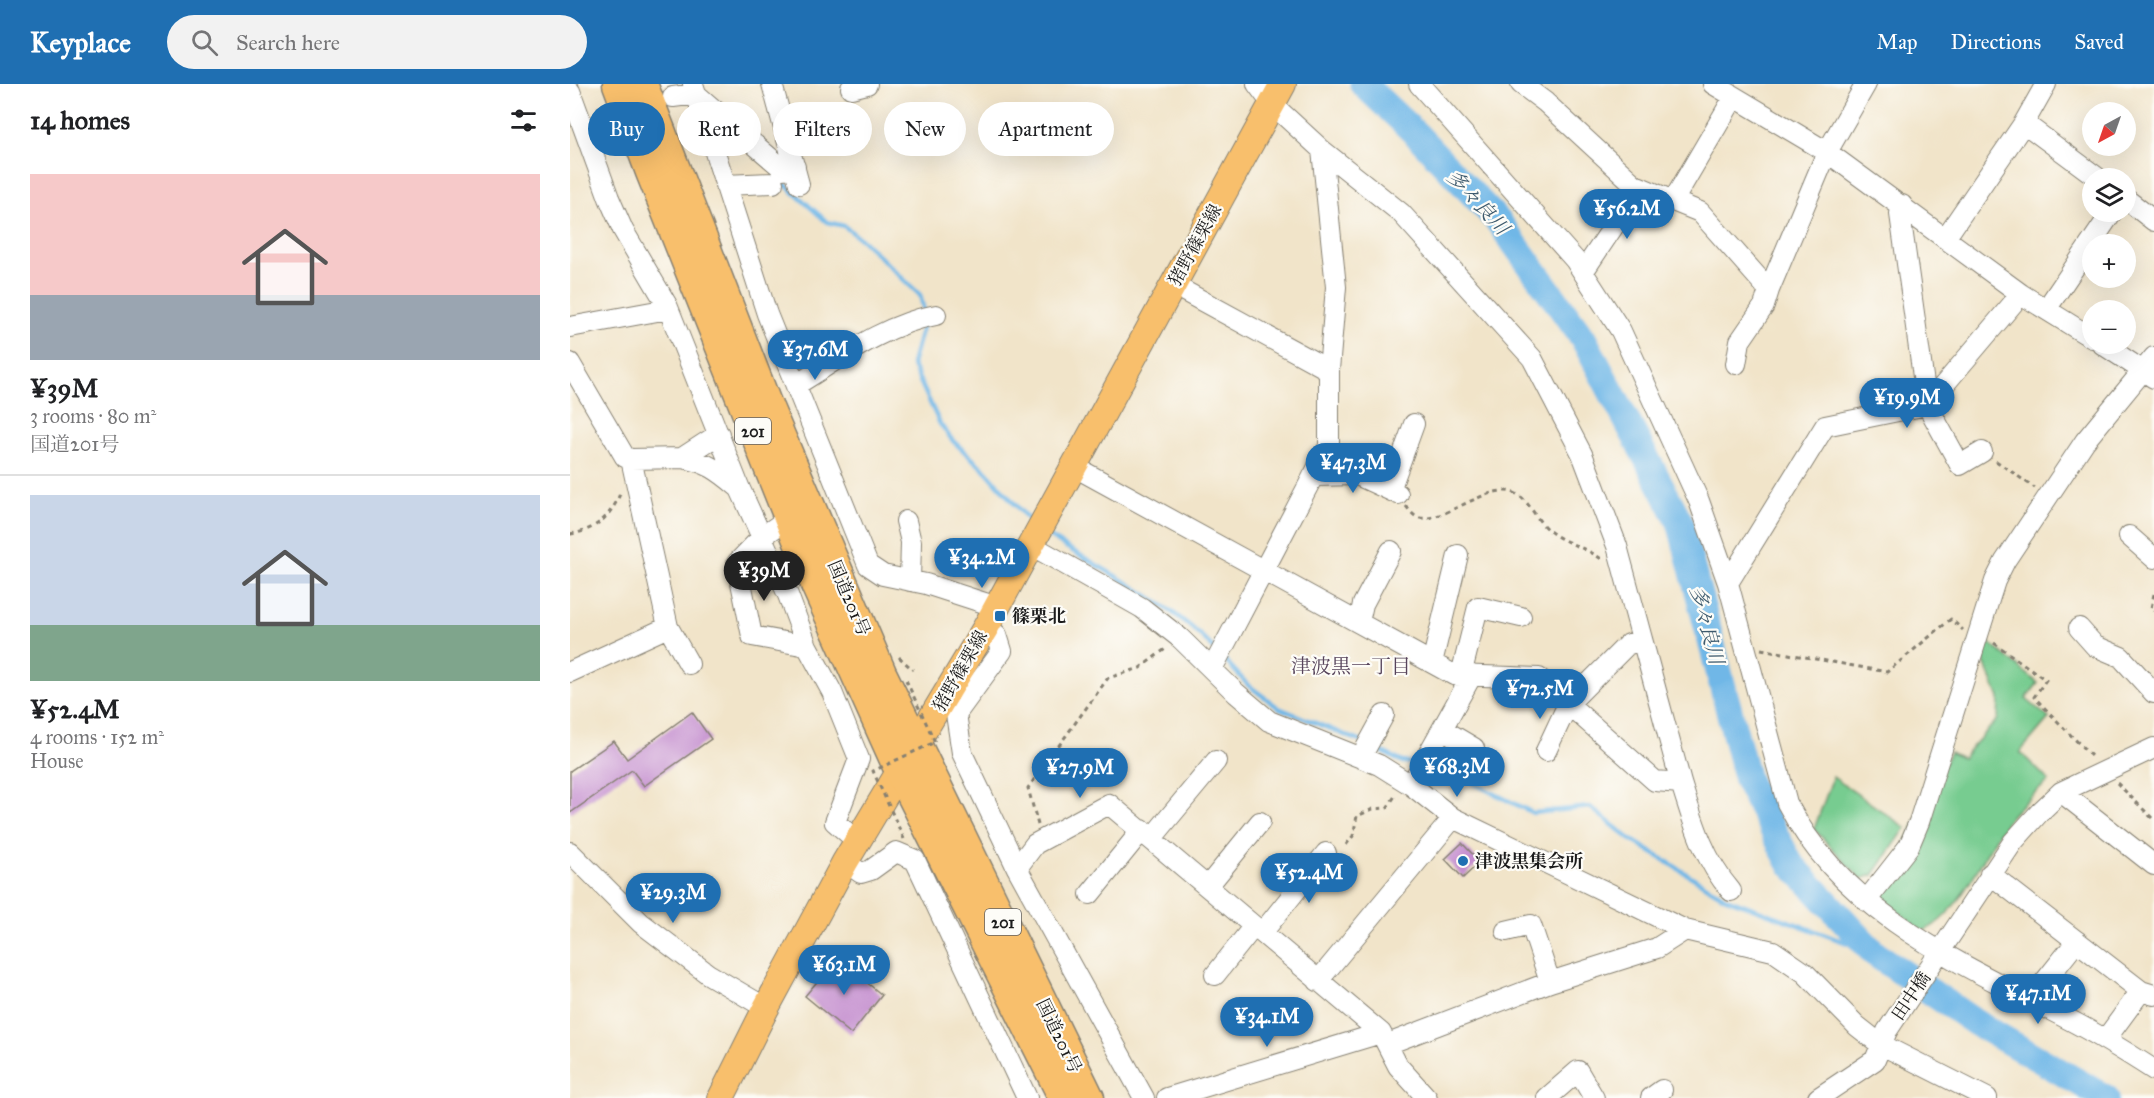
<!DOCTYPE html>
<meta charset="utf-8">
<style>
:root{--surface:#fff;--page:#f2f2f2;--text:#202124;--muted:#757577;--line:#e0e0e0;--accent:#1f6fb2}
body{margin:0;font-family:"IM FELL Great Primer","Noto Serif JP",serif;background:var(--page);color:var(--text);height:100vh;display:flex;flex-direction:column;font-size:22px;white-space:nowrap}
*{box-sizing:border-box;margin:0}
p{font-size:20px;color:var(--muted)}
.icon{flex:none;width:33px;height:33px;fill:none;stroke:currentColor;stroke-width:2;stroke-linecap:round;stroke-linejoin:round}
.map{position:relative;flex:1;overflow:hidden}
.sheet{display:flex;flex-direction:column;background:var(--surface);width:570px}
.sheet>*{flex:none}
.guide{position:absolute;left:18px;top:18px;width:570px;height:54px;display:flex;gap:12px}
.needle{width:39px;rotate:220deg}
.fabs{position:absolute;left:1512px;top:18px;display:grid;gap:12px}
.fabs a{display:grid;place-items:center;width:54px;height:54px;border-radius:50%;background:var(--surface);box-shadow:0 6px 24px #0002;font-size:30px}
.price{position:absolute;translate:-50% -51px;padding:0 14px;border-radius:21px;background:var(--accent);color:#fff;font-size:20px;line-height:39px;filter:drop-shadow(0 2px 3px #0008)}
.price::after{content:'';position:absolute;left:50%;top:36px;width:18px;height:14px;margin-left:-9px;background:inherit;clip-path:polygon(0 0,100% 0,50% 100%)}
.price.selected{background:#222;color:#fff}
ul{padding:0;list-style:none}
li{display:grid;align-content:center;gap:12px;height:318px;padding:0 30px}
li+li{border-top:2px solid var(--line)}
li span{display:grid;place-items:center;height:186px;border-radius:0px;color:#555}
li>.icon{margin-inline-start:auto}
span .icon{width:108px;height:108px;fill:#fffc;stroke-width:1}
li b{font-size:26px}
h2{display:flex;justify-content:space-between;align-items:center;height:72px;padding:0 30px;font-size:26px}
.pill{padding:0 21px;border-radius:27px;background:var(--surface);box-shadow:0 6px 24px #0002;font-size:21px;line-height:54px}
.pill.selected{background:var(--accent);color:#fff}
header{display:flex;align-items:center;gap:36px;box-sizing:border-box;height:84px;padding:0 30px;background:var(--accent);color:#fff}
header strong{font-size:28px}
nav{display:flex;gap:33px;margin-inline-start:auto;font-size:21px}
.search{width:420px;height:54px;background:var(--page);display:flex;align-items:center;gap:15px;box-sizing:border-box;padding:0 21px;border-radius:33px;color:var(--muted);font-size:22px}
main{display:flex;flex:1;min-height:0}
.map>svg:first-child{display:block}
.green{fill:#77cc90;stroke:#4a7456;stroke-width:1.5}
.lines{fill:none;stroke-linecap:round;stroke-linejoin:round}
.stream{stroke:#6fb7e7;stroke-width:4.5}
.river{stroke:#6fb7e7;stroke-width:27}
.building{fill:#c48ecf}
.minor-tunnel{stroke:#c6bca6;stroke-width:20;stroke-dasharray:20 10;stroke-linecap:butt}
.minor-casing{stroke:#868072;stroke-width:22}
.major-casing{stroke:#868072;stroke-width:28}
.highway-casing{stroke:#868072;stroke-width:33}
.path{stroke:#868072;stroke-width:3;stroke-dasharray:4.5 4.5;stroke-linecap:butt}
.minor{stroke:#fff;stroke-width:20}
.major{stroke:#f8bf6c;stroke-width:26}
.highway{stroke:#f8bf6c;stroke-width:30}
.path-bridge{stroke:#868072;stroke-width:3;stroke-dasharray:4.5 4.5;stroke-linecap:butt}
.poi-dot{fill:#1f6fb2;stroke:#fdfcf7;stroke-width:2}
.labels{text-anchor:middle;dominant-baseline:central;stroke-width:4.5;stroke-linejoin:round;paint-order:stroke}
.shield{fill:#fdfcf7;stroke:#605f5e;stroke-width:1.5}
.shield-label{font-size:16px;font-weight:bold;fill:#1c1c1c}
.street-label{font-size:18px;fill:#1c1c1c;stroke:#fdfcf7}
.poi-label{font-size:18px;font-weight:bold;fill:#1c1c1c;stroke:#fdfcf7;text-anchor:start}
.water-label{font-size:20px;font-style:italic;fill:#3d5a6d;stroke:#fdfcf7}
.neighbourhood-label{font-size:20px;fill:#57445b;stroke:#fdfcf7}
</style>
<header>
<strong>Keyplace</strong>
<div class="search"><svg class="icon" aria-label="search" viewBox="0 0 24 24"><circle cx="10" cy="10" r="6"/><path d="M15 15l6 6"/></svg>Search here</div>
<nav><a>Map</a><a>Directions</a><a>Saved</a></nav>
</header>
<main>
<section class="sheet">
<h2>14 homes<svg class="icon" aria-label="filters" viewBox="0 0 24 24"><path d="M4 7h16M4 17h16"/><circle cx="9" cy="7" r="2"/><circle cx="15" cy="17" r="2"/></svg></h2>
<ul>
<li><span style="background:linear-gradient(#f6c9c9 65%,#9aa5b1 0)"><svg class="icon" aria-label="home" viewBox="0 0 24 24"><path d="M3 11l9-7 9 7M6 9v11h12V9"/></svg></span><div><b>¥39M</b><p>3 rooms · 80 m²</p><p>国道201号</p></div></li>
<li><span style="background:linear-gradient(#c9d6e8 70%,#7fa58c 0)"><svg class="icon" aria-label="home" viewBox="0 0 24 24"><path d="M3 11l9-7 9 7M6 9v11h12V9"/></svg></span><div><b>¥52.4M</b><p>4 rooms · 152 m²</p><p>House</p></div></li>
</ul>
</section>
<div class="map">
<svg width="1584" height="1014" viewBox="0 0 1584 1014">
<rect width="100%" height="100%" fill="#fdfcf7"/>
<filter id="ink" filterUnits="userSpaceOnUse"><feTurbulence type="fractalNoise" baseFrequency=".0167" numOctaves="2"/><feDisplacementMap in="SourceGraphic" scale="12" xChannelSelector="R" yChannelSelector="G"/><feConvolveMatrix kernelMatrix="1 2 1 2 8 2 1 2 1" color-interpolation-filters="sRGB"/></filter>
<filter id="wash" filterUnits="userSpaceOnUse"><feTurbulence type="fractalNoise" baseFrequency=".008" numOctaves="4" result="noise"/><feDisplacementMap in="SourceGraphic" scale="24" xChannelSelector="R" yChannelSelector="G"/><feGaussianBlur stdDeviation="1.35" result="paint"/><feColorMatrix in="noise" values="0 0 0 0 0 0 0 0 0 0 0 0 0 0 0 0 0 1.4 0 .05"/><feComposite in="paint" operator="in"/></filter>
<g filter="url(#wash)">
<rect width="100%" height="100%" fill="#f1e4c9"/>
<path class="green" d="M1415 555 1468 599 1456 615 1479 634 1450 668 1479 697C1466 708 1452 719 1441 732 1418 759 1388 837 1352 847L1309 812 1380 668 1392 674 1428 635 1429 614 1409 565Z
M1263 693 1336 744 1303 791 1291 795 1244 745Z"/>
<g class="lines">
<path class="stream" d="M209 95 257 138 274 142 293 157 350 211 354 227
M353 239 342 280 370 340 383 357 417 388 463 441
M477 451C532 487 601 517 645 566
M653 574 678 601 709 624 792 658
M803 663 832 678 847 679
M859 680 884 685 905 700 963 729 1020 723 1060 755 1156 814 1304 869"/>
<path class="river" d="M793 0 847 51 928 137 1013 254 1110 438 1177 696 1220 779 1304 869 1406 939 1536 1014"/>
</g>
<g id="blocks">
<path class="building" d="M122 628 141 655 74 702 62 686 0 729V687L44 657 57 675Z
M892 759 910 778 893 794 875 775Z
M267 874 312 911 281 950 235 912Z"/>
</g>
</g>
<g filter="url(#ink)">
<use href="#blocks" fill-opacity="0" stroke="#868072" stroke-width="1.5"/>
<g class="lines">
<path class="minor-tunnel" d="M29 32 68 22"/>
<g class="minor-casing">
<path id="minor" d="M123 0 197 230 298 481 313 491 356 500 427 523
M202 0 229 100
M687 0 702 20 752 66 831 129 962 274 1012 370 1047 462 1072 555
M849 0 1005 176 1051 247 1129 417 1158 499 1217 719C1273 829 1393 881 1498 935 1527 950 1556 968 1584 986
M951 0 975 18 1065 101 1103 117 1164 13
M1143 0 1257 68 1451 210 1522 254
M281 4 297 0
M0 7 39 114 53 146 97 221 170 405 218 511 237 562 262 608 289 675 265 738 288 758
M103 13 126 10 213 85 225 83
M1454 39 1476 0
M155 101 203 99
M1556 115 1584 137
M1103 117 1130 128 1199 206 1257 68 1296 0
M1376 153 1454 39 1528 94
M1013 188 1070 103
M603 201 759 286 766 203 752 66
M1477 224 1542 128
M0 243 98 225
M1532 260 1584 294
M0 279 55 373 61 375 112 374 149 350
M1166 280 1170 257 1194 222 1199 206
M226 301C270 274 315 240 366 231
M1412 368 1390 381 1357 321 1451 210
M112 374C136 377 149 387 168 403
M61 375 98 543 119 580
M503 382 884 591 969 594 1085 697 1111 699 1072 555 1057 561 998 620 976 667
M743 392 787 391 828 410
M820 406 844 340
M219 434 193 452 167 479 182 552 237 562
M336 437 341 458 340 497
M1559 452 1584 474
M461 461 572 524 610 554 666 609 699 637 809 681 841 701 883 734 1115 846 1203 867 1235 889 1287 942 1310 960 1417 1014
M1158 499 1255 342 1357 321 1330 130 1332 121
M789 538 793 520 821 467
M416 543 427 551 432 567 386 630 392 669 447 784 574 1014
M1509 544 1525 562 1551 573 1584 609
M862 579 888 471
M642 585 759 362V286
M0 588 98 543
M891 591 908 523 951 533
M872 645 904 664
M791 673 814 631
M1111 699C1123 738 1134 776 1161 807
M841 701 902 591
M1491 708 1584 781
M582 754 646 677
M0 768 71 839 138 890 196 924
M275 778 291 789 301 786 326 768 345 776 457 1014
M447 784 465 760 539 720 811 949 828 982 857 1014
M1420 790 1571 907 1584 911
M638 802 690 738
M520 810 572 746
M1296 817 1339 762 1349 738 1425 497 1435 477 1515 357 1584 273
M936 847 961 841 980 898
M692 849 756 769
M645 891 684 842
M748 897 883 734
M1460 916 1507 857
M1535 956 1571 907
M818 960 980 898 1087 864 1115 846
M597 1014 811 949
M977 1014 1008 987 1024 1014
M1081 1014 1092 1006
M1248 1014 1305 976 1317 947 1443 758 1470 728 1491 708 1584 664"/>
</g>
<g class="major-casing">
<path id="major" d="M151 1014 196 924 275 778 416 543 713 0"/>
</g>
<g class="highway-casing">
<path id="highway" d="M48 0 81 88 247 503 331 689 494 1014
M72 0 195 317 311 589 519 1014"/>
</g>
<path class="path" d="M1426 377 1465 404
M836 422C840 427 844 433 850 434 870 438 909 407 934 407 956 406 963 433 977 445 994 460 1017 463 1034 477
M0 450C26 447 43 430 51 407
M1584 510 1581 524 1584 527
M1424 559 1476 596 1464 613 1524 675
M1191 565 1317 588 1381 535 1393 546
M329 573 343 586
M1547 699 1584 736
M468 741 458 704 538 594 570 584 598 563
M776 761 783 752 787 732 803 725 817 724 825 712"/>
<use href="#minor" class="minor"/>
<use href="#major" class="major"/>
<use href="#highway" class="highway"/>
<path class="path-bridge" d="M334 755 303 687 365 658 335 594"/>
</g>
</g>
<g class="poi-dot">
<rect x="424" y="526" width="12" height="12" rx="3"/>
<circle cx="893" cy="777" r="6"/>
</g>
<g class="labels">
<g class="shield">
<rect x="165" y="334" width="36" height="26" rx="4.5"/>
<rect x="415" y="825" width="36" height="26" rx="4.5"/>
</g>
<g class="shield-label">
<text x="183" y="347">201</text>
<text x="433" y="838">201</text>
</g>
<g class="street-label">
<text transform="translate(625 161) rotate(-61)">猪野篠栗線</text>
<text transform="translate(279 514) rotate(67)">国道201号</text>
<text transform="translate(390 587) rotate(-60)">猪野篠栗線</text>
<text transform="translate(1341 912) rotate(-56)">田中橋</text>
<text transform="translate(489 952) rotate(64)">国道201号</text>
</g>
<g class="poi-label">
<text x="442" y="532">篠栗北</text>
<text x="905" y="777">津波黒集会所</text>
</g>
<g class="water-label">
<text transform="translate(908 118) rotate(47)">多々良川</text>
<text transform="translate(1137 541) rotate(75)">多々良川</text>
</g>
<g class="neighbourhood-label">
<text x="781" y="582">津波黒一丁目</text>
</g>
</g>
</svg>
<div class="fabs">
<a><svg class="needle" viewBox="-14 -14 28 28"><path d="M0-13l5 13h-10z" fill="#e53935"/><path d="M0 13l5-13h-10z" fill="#757577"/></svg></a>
<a><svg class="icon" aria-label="layers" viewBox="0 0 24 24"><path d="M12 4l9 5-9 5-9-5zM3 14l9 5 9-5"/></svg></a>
<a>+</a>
<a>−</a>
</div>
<b class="price" style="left:1057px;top:156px">¥56.2M</b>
<b class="price" style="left:245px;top:297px">¥37.6M</b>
<b class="price" style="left:1337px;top:345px">¥19.9M</b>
<b class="price" style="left:783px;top:410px">¥47.3M</b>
<b class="price" style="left:412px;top:505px">¥34.2M</b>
<b class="price selected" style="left:194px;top:518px">¥39M</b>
<b class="price" style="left:970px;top:636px">¥72.5M</b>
<b class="price" style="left:887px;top:714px">¥68.3M</b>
<b class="price" style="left:510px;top:715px">¥27.9M</b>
<b class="price" style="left:739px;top:820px">¥52.4M</b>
<b class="price" style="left:103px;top:840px">¥29.3M</b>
<b class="price" style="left:274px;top:912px">¥63.1M</b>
<b class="price" style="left:1468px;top:941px">¥47.1M</b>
<b class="price" style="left:697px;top:964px">¥34.1M</b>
<div class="guide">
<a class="pill selected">Buy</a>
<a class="pill">Rent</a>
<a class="pill">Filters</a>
<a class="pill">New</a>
<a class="pill">Apartment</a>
</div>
</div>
</main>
